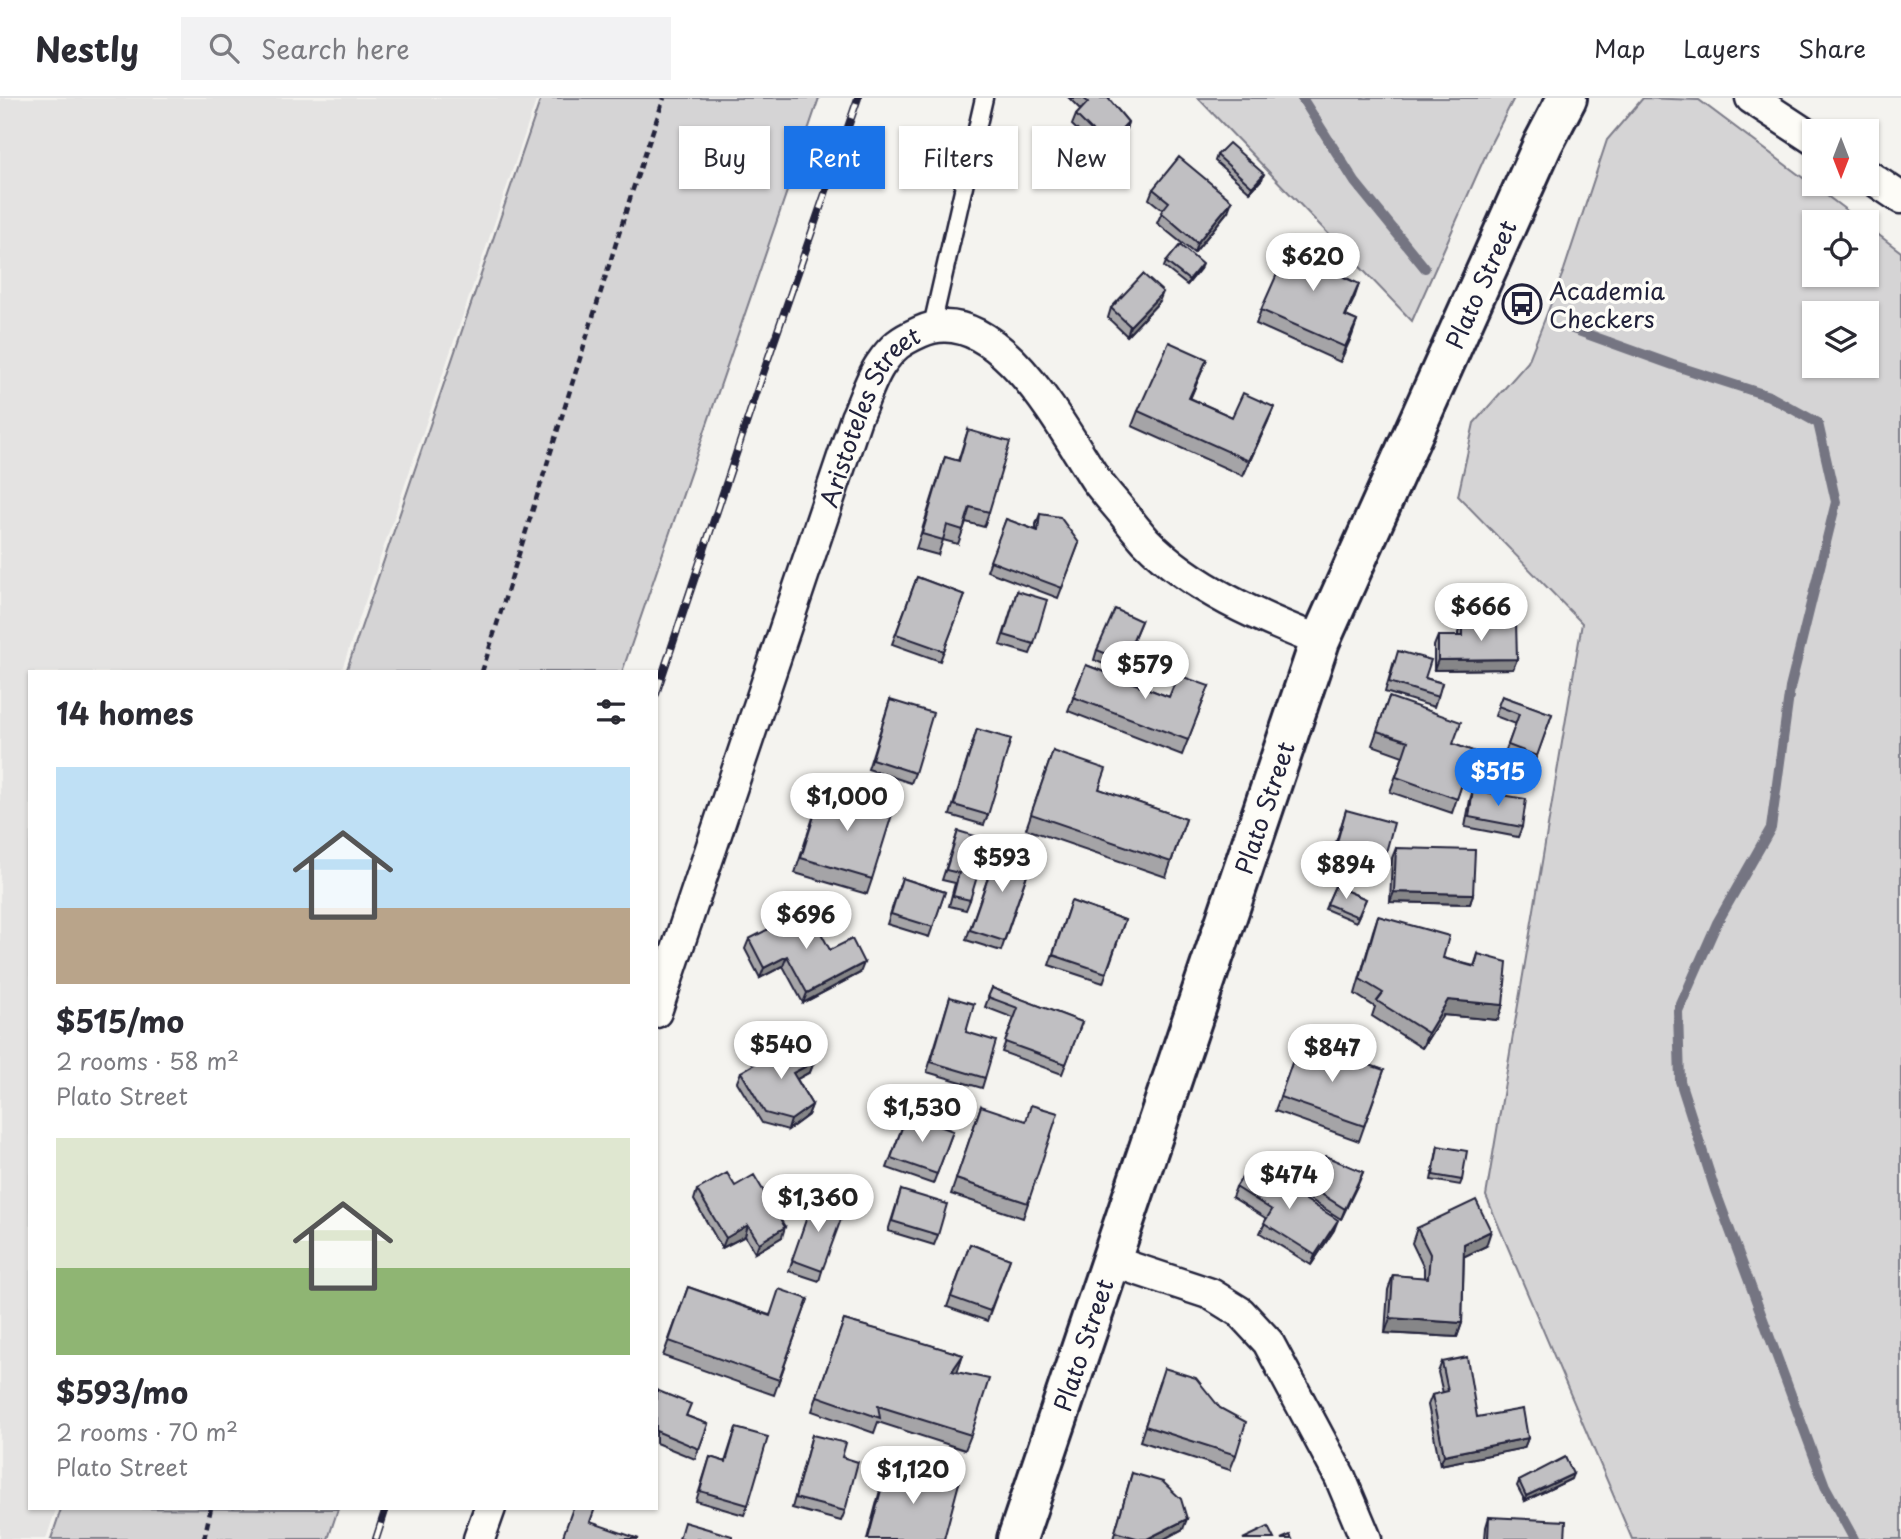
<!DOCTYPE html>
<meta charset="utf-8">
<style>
:root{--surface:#fff;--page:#f2f2f3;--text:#2b2b33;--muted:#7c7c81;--line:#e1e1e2;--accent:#1a73e8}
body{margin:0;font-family:"Playpen Sans",sans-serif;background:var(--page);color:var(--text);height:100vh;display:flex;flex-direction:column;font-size:26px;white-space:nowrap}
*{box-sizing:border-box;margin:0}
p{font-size:23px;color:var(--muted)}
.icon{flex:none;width:38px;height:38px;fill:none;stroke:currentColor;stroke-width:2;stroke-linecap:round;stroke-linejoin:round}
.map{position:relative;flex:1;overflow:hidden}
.panel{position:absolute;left:28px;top:572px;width:630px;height:840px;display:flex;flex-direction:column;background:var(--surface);border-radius:0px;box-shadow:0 2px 5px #0004}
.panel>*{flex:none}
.banner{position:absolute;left:679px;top:28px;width:665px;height:63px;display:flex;gap:14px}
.needle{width:46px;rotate:180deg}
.controls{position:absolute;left:1802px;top:21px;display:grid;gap:14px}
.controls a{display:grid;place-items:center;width:77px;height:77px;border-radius:0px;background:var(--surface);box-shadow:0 2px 5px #0004;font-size:35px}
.price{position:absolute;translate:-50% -60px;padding:0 16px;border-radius:24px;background:#fff;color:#222;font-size:23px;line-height:46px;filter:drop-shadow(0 2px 4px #0008)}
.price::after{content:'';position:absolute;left:50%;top:42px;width:21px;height:16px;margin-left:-10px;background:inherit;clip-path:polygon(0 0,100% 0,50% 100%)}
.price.active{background:var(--accent);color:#fff}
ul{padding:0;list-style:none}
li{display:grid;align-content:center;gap:14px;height:371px;padding:0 28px}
li span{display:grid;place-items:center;height:217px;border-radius:0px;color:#555}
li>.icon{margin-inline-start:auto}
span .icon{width:126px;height:126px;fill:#fffc;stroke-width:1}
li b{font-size:30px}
h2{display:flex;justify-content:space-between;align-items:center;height:84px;padding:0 28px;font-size:30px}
.tag{padding:0 24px;border-radius:0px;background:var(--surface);box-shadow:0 2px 5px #0004;font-size:24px;line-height:63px}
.tag.active{background:var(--accent);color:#fff}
header{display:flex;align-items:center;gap:42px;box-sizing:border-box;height:98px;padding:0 35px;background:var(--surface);border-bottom:2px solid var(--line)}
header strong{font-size:33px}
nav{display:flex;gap:38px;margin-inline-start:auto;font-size:24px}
.search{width:490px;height:63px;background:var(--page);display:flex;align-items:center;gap:18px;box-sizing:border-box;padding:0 24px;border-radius:0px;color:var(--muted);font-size:26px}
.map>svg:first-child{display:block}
.built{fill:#e4e3e2}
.green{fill:#d5d4d5;stroke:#7c7b88;stroke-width:2;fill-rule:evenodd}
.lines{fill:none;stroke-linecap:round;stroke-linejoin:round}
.stream{stroke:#757582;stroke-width:10}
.lane-casing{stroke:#22223b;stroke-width:21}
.street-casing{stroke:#22223b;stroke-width:35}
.secondary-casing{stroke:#22223b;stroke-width:44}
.path{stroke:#22223b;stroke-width:4.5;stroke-dasharray:7 5;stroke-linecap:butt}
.lane{stroke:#fdfcf7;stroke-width:16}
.street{stroke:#fdfcf7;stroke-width:30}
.secondary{stroke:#fdfcf7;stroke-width:38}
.rail-casing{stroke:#22223b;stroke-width:8}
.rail{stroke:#fdfcf7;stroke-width:5;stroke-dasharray:16;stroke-linecap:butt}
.wall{fill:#a5a4a7;stroke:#22223b;stroke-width:2}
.shaded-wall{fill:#868688;stroke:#22223b;stroke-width:2}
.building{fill:#c0bfc2;stroke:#22223b;stroke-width:2}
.labels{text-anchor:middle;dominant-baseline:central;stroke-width:7;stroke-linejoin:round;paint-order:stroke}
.street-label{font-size:24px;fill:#22223b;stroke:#fdfcf7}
.poi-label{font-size:24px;fill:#22223b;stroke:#fdfcf7;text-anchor:start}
</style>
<header>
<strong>Nestly</strong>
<div class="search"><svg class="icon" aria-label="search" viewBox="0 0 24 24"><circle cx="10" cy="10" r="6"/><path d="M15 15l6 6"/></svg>Search here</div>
<nav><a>Map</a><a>Layers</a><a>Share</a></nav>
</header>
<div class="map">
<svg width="1901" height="1441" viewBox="0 0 1901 1441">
<rect width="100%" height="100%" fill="#f4f3ef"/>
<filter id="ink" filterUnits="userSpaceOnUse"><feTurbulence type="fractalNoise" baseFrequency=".0143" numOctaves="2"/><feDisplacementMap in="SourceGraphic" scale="14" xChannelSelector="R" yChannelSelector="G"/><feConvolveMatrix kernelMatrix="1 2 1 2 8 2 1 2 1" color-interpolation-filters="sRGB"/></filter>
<g filter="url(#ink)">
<path class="built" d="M0 0H537L341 574H30V1410L56 1411 46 1441H0Z"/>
<path class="green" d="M541 0H819L622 574H346Z
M1198 0H1514L1491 45 1412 223Z
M1643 0 1699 2 1862 124H1815V177H1867V128L1901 154V1441H1632L1486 1098 1582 525 1458 398 1474 325 1528 264 1564 172 1607 42ZM1867 215V268H1815V215Z
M61 1411V1410L338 1411 328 1441H51Z"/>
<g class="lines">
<path class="stream" d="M1302 0 1355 84 1425 170
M1570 230 1673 267 1769 298 1818 325 1836 404 1790 590 1771 730 1717 825 1678 913 1680 983 1715 1092 1825 1388 1854 1441"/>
<g class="lane-casing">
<path id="lane" d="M932 228 984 0"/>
</g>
<g class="street-casing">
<g id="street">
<path d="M1751 0 1815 42"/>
<path d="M1867 77 1901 100"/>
<path id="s1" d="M656 914 856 320C864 303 870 282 880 267 893 248 900 243 920 234 995 199 1063 332 1096 382 1104 393 1114 404 1123 415 1130 424 1138 434 1146 443 1193 491 1259 519 1320 543"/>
<path d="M1111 1163 1211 1196 1240 1214 1268 1244 1340 1379 1366 1441"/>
<path d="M479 1441 490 1410"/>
</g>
</g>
<g class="secondary-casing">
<g id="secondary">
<path id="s2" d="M1017 1441 1320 543 1543 46 1567 0"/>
</g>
</g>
<path class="path" d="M482 574 632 94 664 0
M204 1441 211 1410"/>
<use href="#lane" class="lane"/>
<use href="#street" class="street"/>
<use href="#secondary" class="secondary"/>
<g class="rail-casing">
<path id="rail" d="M656 596 756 296 858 0
M376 1441 386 1410"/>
</g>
<use href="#rail" class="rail"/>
</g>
<path class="wall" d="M1069 0H1108L1128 24 1125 34 1103 57 1072 27 1076 17 1081 12Z
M1217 57 1262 81 1250 94 1215 63Z
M1153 91 1228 113 1194 155 1157 125 1163 112 1149 101Z
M1345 163 1340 177 1359 186 1346 218 1357 223 1340 264 1256 226 1261 212Z
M1166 164 1200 171 1187 187 1164 169Z
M1159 204 1127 238 1108 220 1111 210Z
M1201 275 1190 300 1232 319 1268 323 1243 378 1132 328 1138 313Z
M968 332 989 414 984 429 966 424 958 446 943 442 938 457 916 451 945 359 958 363Z
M1040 416 1079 445 1058 500 987 473 1006 421 1036 432V426Z
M917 479 965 497 940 563 892 546Z
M1017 493 1034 546 1030 556 1000 547Z
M1141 523 1120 573 1094 562 1097 552Z
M1462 525 1517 561 1513 571 1434 572V548L1438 538H1458V535Z
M1394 563 1425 580 1442 585 1434 609 1385 594Z
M1086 567 1169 599 1209 588 1182 657 1068 613Z
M1502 598 1552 616 1533 668 1504 657 1516 626 1495 618Z
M1389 599 1453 646 1473 653 1452 715 1390 694 1403 658 1372 647Z
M890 602 915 675 911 685 868 671Z
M977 631 988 717 984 727 950 717Z
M1053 653 1099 691 1186 721 1166 779 1026 731Z
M823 689 872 781 867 796 795 775Z
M1473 692 1522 729 1518 739 1465 729 1470 702Z
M1346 712 1382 769 1378 779 1354 773 1357 761 1333 754Z
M958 733 970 802 966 812 949 808 955 785 942 782Z
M999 748 1033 759 1001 853 966 842Z
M1396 750 1473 796 1470 806 1390 804 1392 760Z
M902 780 945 794 929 839 887 826Z
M1335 788 1366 801 1356 824 1325 811Z
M1071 803 1125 822 1103 885 1049 867Z
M1378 818 1443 860 1474 868 1478 856 1498 922 1443 917 1422 950 1372 918 1375 909 1355 896 1373 833Z
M749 841 830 852 860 875 803 905 783 868 760 880 745 851Z
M992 890 1082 924 1062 976 1002 954 1014 920 985 909Z
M950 899 966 934 985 980 982 990 927 974Z
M1300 943 1384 972 1359 1043 1275 1013Z
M814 964 810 974 797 981 812 1007 808 1017 788 1032 762 1025 737 984 741 974Z
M981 1008 1028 1105 1023 1120 951 1096Z
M907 1016 953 1033 933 1086 887 1070Z
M1438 1048 1462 1082 1460 1087 1431 1082Z
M1325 1058 1363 1074 1341 1121 1308 1100Z
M735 1088 782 1139 755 1155 745 1138 722 1150 694 1102 697 1092Z
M1236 1089 1334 1132 1311 1167 1260 1135 1267 1121 1232 1099Z
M901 1092 938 1137 934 1147 888 1133Z
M814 1099 822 1173 819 1183 789 1173Z
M1417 1130 1486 1148 1464 1158 1462 1225 1457 1239 1385 1235 1388 1192 1393 1177 1424 1180V1170L1412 1145Z
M970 1146 1010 1161 987 1223 947 1209Z
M688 1189 769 1217 808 1201 774 1297 663 1258Z
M844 1222 963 1257 957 1274 971 1337 965 1352 878 1324 874 1335 812 1313Z
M1442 1264 1477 1319 1528 1340 1524 1350 1440 1367 1428 1307 1432 1297 1443 1295 1438 1274Z
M1159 1285 1236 1357 1230 1372 1140 1343Z
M656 1292 687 1318 708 1326 695 1361 656 1345Z
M736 1330 748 1407 744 1417 696 1403 710 1359 725 1364Z
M812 1337 842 1359 845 1413 841 1423 792 1410Z
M888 1366 944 1441H867L883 1381Z
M1132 1375 1183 1431 1164 1441H1113Z
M1571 1381 1525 1403 1517 1388 1519 1383Z
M1489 1419 1565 1441H1485L1486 1429Z"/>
<path class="shaded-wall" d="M1128 24 1125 34 1103 57 1106 47Z
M1264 76 1262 81 1250 94 1252 89Z
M1232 103 1228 113 1194 155 1197 145Z
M1202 166 1200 171 1187 187 1189 182Z
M1359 186 1354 201 1339 232 1345 218Z
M1163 194 1159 204 1127 238 1130 228Z
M1357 223 1352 238 1340 264 1345 249Z
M1207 261 1201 275 1184 315 1189 300Z
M1274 309 1268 323 1243 378 1249 363Z
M1517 561 1513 571 1434 572 1438 562Z
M1394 794 1473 796 1470 806 1390 804Z
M787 858 783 868 760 880 764 870Z
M864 865 860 875 803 905 807 895Z
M1448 902 1503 907 1498 922 1443 917 1422 950 1428 935Z
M814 964 810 974 790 985 793 975Z
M812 1007 808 1017 788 1032 791 1022Z
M1363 1074 1359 1084 1341 1121 1345 1111Z
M1338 1122 1334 1132 1311 1167 1315 1157Z
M748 1127 745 1138 722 1150 726 1140Z
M785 1129 782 1139 755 1155 759 1145Z
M1491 1133 1486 1148 1459 1161 1464 1146Z
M1390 1220 1462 1225 1457 1239 1385 1235Z
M963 1257 958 1272 947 1288 952 1273Z
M1528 1340 1524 1350 1440 1367 1444 1357Z
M1573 1376 1571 1381 1525 1403 1526 1398Z
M1187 1421 1183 1431 1164 1441H1147Z"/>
<path class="building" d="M1083 0H1108L1128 24 1106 47 1076 17 1088 4Z
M1229 45 1264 76 1252 89 1217 57Z
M1179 59 1232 103 1197 145 1161 114 1169 104 1153 91Z
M1293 140 1345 163 1339 177 1359 186 1345 218 1357 223 1345 249 1261 212Z
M1180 147 1202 166 1189 182 1166 164Z
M1143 176 1163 194 1130 228 1111 210Z
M1169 244 1207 261 1189 300 1232 319 1243 295 1274 309 1249 363 1138 313Z
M968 332 1010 344 989 414 970 409 963 432 947 427 943 442 922 436 945 359 959 363Z
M1040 416 1060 419 1079 445 1062 490 990 463 1006 421 1038 433Z
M917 479 965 497 944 553 896 536Z
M1017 493 1047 502 1034 546 1004 537Z
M1115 511 1141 523 1124 563 1097 552Z
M1516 524 1517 561 1438 562V538H1462V525Z
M1398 553 1431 562 1425 580 1442 585 1438 599 1389 584Z
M1086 567 1169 599 1178 577 1209 588 1188 642 1073 599Z
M1502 598 1552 616 1537 658 1508 647 1519 616 1498 608Z
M1389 599 1461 624 1453 646 1473 653 1457 701 1396 679 1408 643 1377 633Z
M890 602 933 615 915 675 872 661Z
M977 631 1011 641 988 717 954 707Z
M1053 653 1106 671 1099 691 1186 721 1171 764 1031 716Z
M823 689 894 710 872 781 801 760Z
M1473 692 1526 701 1522 729 1469 719Z
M1346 712 1394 725 1382 769 1358 762 1361 751 1337 744Z
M958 733 988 742 970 802 953 798 959 775 946 772Z
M999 748 1033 759 1004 843 970 832Z
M1396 750 1475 752 1473 796 1394 794Z
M902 780 945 794 933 829 891 816Z
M1335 788 1366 801 1358 819 1327 806Z
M1071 803 1125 822 1106 875 1053 857Z
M808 811 830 852 852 841 864 865 807 895 787 858 764 870 749 841Z
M1378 818 1449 838 1443 860 1475 869 1478 856 1507 864 1503 907 1448 902 1428 935 1377 903 1383 895 1360 881Z
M992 890 1082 924 1066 966 1005 944 1018 910 988 899Z
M950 899 974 906 966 934 996 943 985 980 931 964Z
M800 939 814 964 793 975 812 1007 791 1022 765 1015 741 974Z
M1300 943 1384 972 1364 1028 1280 999Z
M1031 1007 1058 1015 1028 1105 956 1081 981 1008 1026 1023Z
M907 1016 953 1033 937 1076 891 1060Z
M1438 1048 1467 1053 1462 1082 1433 1077Z
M1325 1058 1363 1074 1345 1111 1312 1090Z
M1250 1067 1338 1122 1315 1157 1264 1125 1272 1112 1236 1089Z
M727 1075 735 1088 754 1077 785 1129 759 1145 748 1127 726 1140 697 1092Z
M901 1092 947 1106 938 1137 892 1123Z
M814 1099 845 1110 822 1173 792 1162Z
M1476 1102 1491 1133 1464 1146 1462 1225 1390 1220 1393 1177 1428 1180 1430 1156 1417 1130Z
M970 1146 1010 1161 990 1213 951 1199Z
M688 1189 770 1218 779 1191 808 1201 779 1282 669 1243Z
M844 1222 901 1238 963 1257 952 1273 989 1281 971 1337 878 1308 880 1320 817 1298Z
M1467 1259 1477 1319 1523 1311 1528 1340 1444 1357 1432 1297 1448 1293 1442 1264Z
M1164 1270 1196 1280 1220 1310 1246 1324 1236 1357 1145 1328Z
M656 1292 691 1306 686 1318 708 1326 699 1351 656 1333Z
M736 1330 768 1339 748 1407 700 1393 710 1359 726 1364Z
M812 1337 846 1345 842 1359 858 1364 845 1413 795 1400Z
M1565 1359 1573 1376 1526 1398 1519 1383Z
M888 1366 959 1385 944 1441H868Z
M1132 1375 1163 1384 1181 1401 1187 1421 1147 1441H1140L1115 1434Z
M573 1410H595L590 1424 639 1441H562Z
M1489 1419 1566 1423 1565 1441H1488Z
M684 1424 732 1438V1441H679Z
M1268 1429 1274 1441H1243Z
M1290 1437 1292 1441H1281Z"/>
</g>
<defs>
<g id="bus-ring" transform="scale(2.0125)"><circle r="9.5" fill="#fdfcf7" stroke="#22223b" stroke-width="1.5"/><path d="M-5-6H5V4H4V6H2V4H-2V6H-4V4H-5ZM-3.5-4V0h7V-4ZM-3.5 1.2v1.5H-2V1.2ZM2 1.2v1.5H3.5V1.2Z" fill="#22223b"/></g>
</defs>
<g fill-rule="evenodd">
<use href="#bus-ring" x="1522" y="206"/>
</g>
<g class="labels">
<g class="street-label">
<text stroke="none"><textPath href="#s2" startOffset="1339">Plato Street</textPath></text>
<text stroke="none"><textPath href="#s1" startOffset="635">Aristoteles Street</textPath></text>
<text stroke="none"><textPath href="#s2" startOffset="772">Plato Street</textPath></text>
<text stroke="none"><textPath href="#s2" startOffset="205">Plato Street</textPath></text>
</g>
<g class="poi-label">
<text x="1549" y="192">Academia<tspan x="1549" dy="28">Checkers</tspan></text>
</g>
</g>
</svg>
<div class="controls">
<a><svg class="needle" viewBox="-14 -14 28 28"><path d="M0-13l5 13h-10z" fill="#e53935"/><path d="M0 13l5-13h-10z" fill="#7c7c81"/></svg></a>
<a><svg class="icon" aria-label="locate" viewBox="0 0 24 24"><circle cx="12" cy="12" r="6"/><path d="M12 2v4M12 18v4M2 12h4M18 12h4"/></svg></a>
<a><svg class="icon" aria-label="layers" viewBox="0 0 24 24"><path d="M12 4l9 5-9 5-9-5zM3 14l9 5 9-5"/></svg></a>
</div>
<b class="price" style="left:1313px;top:195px">$620</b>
<b class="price" style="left:1481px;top:545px">$666</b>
<b class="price" style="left:1145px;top:603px">$579</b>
<b class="price active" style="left:1498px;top:710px">$515</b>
<b class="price" style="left:847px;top:735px">$1,000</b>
<b class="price" style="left:1002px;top:796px">$593</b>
<b class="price" style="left:1346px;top:803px">$894</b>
<b class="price" style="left:806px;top:853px">$696</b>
<b class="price" style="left:781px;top:983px">$540</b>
<b class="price" style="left:1332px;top:986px">$847</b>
<b class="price" style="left:922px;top:1046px">$1,530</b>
<b class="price" style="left:1289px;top:1113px">$474</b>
<b class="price" style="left:818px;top:1136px">$1,360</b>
<b class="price" style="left:913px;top:1408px">$1,120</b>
<div class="banner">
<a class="tag">Buy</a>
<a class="tag active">Rent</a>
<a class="tag">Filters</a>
<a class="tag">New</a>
</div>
<section class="panel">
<h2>14 homes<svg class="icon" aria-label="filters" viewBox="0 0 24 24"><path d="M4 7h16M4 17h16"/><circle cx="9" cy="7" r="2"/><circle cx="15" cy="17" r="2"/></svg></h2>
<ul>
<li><span style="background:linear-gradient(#bfe0f5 65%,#b9a48a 0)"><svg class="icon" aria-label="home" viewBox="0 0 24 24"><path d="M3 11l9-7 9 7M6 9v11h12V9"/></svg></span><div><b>$515/mo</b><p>2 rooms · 58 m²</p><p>Plato Street</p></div></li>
<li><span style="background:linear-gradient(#dfe7d0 60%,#8fb573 0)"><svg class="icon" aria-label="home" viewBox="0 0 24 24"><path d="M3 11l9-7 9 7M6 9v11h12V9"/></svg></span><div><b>$593/mo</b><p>2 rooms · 70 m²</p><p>Plato Street</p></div></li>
</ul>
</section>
</div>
